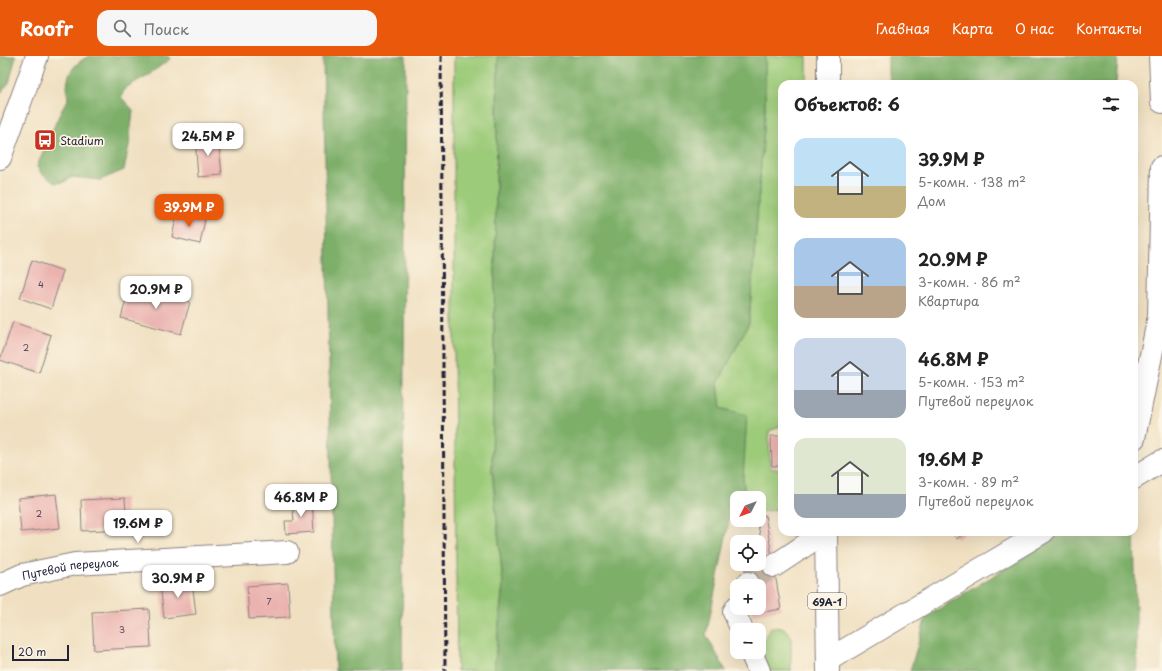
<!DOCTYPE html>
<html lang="ru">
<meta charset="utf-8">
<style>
:root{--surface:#fff;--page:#f6f6f6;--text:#222;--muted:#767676;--accent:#ea580c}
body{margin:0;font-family:"Playpen Sans",sans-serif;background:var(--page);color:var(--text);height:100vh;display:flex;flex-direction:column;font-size:15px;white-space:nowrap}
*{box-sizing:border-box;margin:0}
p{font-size:13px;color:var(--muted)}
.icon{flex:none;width:22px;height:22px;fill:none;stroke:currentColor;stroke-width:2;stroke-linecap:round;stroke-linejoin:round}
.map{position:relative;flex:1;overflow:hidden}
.details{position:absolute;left:778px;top:24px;width:360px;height:456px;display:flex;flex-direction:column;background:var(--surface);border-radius:12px;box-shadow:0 4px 16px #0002}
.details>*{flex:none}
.needle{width:26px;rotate:228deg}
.fabs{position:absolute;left:730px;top:435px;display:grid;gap:8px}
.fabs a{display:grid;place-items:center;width:36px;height:36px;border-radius:8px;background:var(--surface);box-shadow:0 4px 16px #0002;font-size:20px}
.scale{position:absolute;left:12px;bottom:10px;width:57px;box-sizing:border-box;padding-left:4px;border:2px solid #22223b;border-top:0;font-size:11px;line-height:14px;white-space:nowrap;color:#22223b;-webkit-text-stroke:3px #fcf5e5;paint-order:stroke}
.price{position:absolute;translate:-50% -34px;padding:0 9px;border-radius:8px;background:#fff;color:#222;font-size:13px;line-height:26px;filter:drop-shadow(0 1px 2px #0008)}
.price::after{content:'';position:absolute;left:50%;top:24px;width:12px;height:9px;margin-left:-6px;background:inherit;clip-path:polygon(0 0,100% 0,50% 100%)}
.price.selected{background:var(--accent);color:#fff}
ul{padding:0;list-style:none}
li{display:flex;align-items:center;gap:12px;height:100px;padding:0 16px}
li span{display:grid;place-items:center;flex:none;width:112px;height:80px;border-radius:12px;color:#555}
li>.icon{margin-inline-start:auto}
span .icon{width:48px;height:48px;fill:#fffc;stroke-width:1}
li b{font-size:17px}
h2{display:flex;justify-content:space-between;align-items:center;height:48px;padding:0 16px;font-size:17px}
header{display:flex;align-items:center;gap:24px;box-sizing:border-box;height:56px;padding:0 20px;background:var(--accent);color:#fff}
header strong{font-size:19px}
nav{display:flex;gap:22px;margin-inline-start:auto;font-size:14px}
.search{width:280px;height:36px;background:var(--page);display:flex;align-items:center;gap:10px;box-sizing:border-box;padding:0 14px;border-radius:12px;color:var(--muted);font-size:15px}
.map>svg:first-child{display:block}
.green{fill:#9ccb79;stroke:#5f765a}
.forest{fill:#7daf69;stroke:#506852}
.building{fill:#ebb2af}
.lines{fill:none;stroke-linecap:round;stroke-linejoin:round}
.minor-tunnel{stroke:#c7baa6;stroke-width:22;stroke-dasharray:22 11;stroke-linecap:butt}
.minor-casing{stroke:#89817e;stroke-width:24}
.major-casing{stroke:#89817e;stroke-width:24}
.minor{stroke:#fff;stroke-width:22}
.major{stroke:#fff;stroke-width:22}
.rail{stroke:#22223b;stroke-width:3;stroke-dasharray:6 3;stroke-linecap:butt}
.labels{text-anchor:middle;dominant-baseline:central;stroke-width:3.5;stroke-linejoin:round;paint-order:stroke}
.number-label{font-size:9px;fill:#544658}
.shield{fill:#fcf5e5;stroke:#63616e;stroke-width:1}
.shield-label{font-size:10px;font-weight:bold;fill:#22223b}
.poi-label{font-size:11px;fill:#22223b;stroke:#fcf5e5;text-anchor:start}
.street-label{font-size:11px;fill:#22223b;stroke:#fcf5e5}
</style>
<header>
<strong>Roofr</strong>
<div class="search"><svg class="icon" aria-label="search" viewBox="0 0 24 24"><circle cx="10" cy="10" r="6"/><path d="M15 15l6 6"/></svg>Поиск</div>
<nav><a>Главная</a><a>Карта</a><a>О нас</a><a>Контакты</a></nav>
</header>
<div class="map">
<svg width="1162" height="615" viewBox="0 0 1162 615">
<rect width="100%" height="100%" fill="#fcf5e5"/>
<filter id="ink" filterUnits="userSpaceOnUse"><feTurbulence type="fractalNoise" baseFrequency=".025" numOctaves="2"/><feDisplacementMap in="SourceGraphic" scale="8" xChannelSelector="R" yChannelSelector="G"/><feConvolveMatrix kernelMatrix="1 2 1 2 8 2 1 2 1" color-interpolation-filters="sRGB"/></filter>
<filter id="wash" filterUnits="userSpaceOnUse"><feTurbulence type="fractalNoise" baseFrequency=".012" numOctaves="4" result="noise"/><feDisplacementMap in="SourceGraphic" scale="16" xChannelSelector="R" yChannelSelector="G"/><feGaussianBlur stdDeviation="0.9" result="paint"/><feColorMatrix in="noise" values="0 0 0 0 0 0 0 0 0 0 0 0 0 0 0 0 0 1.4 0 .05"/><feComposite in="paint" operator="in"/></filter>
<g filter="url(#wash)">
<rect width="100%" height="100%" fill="#f0e0c1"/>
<path class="green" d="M454 0H498L492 413 503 528 494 615H457L454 290Z
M765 0H807V28H782V354L780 371 769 375 770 412 782 414V453L759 456V442H745L743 423 720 352 718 327 749 267 765 57Z
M771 571 784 572 791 581V615H766L762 608 763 586Z"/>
<path class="forest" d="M0 0H16L9 27 0 38Z
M89 0H168L170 3 148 19 125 32 121 41 133 54 129 89 124 114 100 124 72 121 64 126 55 127 42 118 37 111C40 102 44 94 48 85 54 71 59 57 68 44 65 23 69 10 89 0Z
M323 0H406L402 615H335Z
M498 0H765V57L749 267 718 327 721 352 747 359 743 423 745 442H737V453L730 461 706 579 726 615H494L503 528 492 413Z
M888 0H1118L1116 28H889L888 15Z
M1134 468 1137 615H910L926 561 1065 476H1134Z"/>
<g id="blocks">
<path class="building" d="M218 80 222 119 198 121 195 82Z
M177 157 205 163 200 188 172 181Z
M32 204 63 215 51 253 20 242Z
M130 230 190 246 181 278 121 262Z
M13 266 51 279 39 317 0 304Z
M771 380H782V410H772Z
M56 438 60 472 21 476 18 442Z
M125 442 127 473 82 475 81 444Z
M312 444 314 476 286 478 285 465H294L292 445Z
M765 459 781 553 753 558 752 552H759V530H748L744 508H759V486L752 485 761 484 757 464H759V460Z
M951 476H965L957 483Z
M192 525 196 558 164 562 160 528Z
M288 527 290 561 249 563 247 530Z
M149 553 151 591 94 594 92 556Z"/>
</g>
</g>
<g filter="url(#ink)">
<use href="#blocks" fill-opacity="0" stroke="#89817e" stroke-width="1"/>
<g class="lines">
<path class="minor-tunnel" d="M748 527 774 510"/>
<g class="minor-casing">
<g id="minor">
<path d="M1160 0 1162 46"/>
<path d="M0 102 37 0"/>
<path d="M1134 382 1159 260 1162 111"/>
<path d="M1134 422 1162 405"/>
<path d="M774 510 825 476"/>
<path id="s1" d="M0 529 22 519 75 508 287 496"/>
<path d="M747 530 748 527"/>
<path d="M737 551 734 556 742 574"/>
<path d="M751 596 759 615"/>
<path d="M828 604 1043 476"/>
</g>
</g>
<g class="major-casing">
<path id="major" d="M828 0V28
M826 476 828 615"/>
</g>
<use href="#minor" class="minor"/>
<use href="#major" class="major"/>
<path class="rail" d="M441 0 445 615"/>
</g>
</g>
<defs>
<g id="bus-square" transform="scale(1.15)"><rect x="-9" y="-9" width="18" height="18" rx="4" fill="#c8321e" stroke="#fcf5e5"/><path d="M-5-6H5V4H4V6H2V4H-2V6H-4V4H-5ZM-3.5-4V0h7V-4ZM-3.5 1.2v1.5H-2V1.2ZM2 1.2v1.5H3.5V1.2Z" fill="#fff"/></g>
</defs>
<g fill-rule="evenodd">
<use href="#bus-square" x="45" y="84"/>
</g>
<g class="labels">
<g class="number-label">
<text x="41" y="228">4</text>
<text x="26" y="291">2</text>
<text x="39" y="457">2</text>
<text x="269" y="545">7</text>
<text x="122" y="573">3</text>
</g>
<rect class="shield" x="808" y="537" width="38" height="16" rx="3"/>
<g class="shield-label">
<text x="827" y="545">69А-1</text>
</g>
<g class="poi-label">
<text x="60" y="84">Stadium</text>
</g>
<g class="street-label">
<text stroke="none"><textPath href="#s1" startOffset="73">Путевой переулок</textPath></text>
</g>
</g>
</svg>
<div class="fabs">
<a><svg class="needle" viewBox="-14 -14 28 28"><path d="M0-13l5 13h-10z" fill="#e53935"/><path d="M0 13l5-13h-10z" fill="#767676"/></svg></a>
<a><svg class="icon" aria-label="locate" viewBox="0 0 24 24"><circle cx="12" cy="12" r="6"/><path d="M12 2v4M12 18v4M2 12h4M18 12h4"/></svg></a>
<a>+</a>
<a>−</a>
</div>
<div class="scale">20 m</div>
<b class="price" style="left:208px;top:101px">24.5M ₽</b>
<b class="price selected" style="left:189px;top:172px">39.9M ₽</b>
<b class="price" style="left:156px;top:254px">20.9M ₽</b>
<b class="price" style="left:301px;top:462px">46.8M ₽</b>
<b class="price" style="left:138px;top:488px">19.6M ₽</b>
<b class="price" style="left:178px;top:543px">30.9M ₽</b>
<section class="details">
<h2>Объектов: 6<svg class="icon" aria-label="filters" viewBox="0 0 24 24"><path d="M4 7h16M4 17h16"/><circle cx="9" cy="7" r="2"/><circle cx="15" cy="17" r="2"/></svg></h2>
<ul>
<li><span style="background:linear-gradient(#bfe0f5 60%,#c2b280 0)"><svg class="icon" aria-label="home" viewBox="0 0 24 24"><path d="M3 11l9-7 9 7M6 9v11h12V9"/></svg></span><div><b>39.9M ₽</b><p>5-комн. · 138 m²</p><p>Дом</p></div></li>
<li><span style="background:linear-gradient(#a9c7e8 60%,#b9a48a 0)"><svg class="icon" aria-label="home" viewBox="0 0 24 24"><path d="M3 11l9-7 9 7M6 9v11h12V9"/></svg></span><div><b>20.9M ₽</b><p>3-комн. · 86 m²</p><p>Квартира</p></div></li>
<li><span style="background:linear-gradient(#c9d6e8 65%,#9aa5b1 0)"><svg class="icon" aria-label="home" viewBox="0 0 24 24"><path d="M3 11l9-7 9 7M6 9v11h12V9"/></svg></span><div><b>46.8M ₽</b><p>5-комн. · 153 m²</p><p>Путевой переулок</p></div></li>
<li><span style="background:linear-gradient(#dfe7d0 70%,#9aa5b1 0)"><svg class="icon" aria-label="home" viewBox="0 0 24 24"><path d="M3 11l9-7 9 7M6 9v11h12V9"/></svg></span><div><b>19.6M ₽</b><p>3-комн. · 89 m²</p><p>Путевой переулок</p></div></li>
</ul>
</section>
</div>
